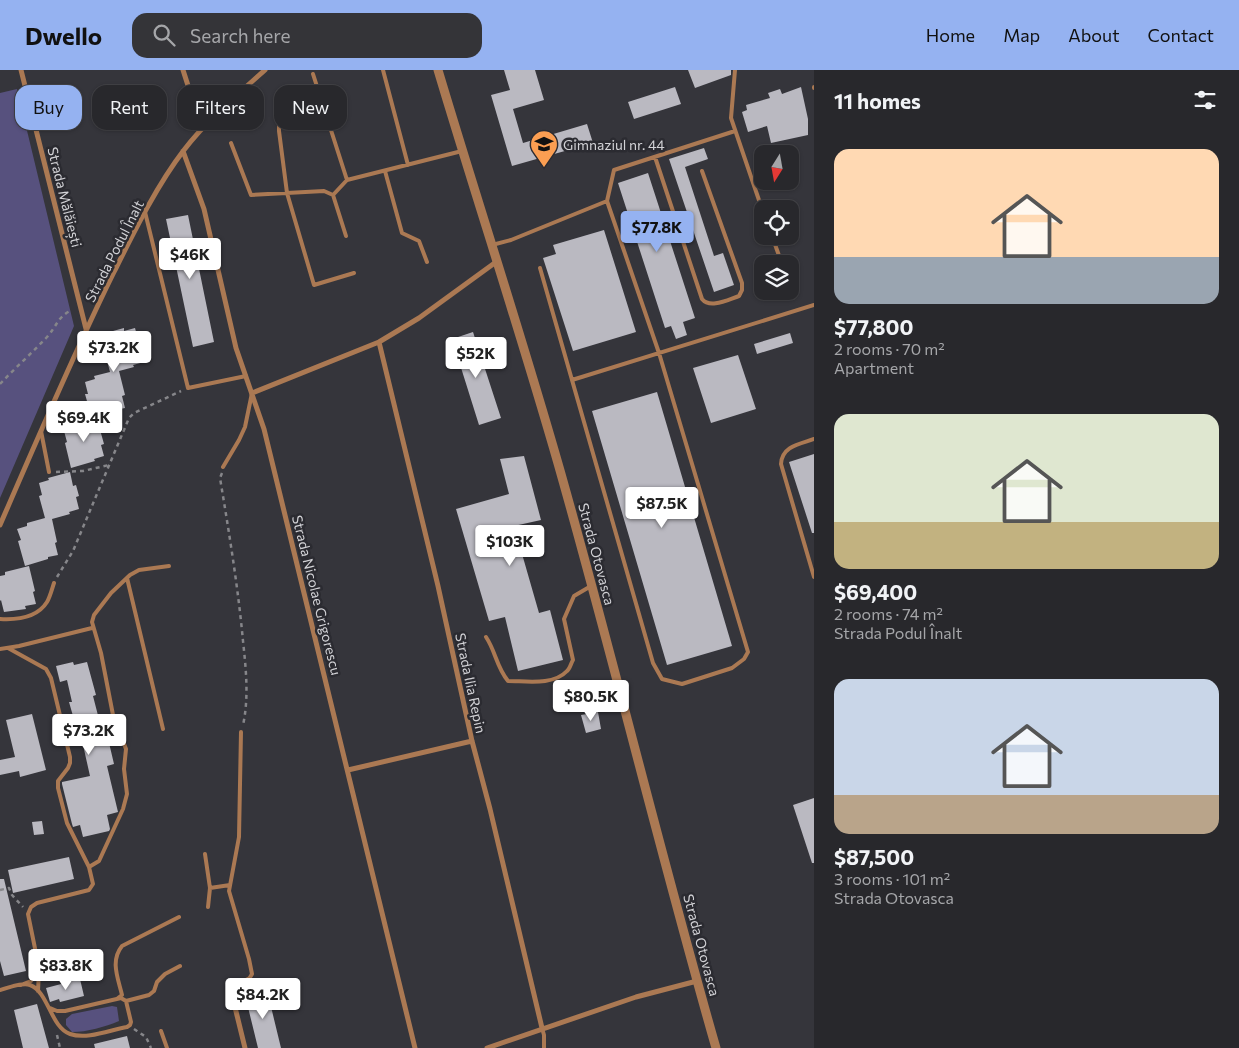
<!DOCTYPE html>
<meta charset="utf-8">
<style>
:root{--surface:#28282c;--page:#343438;--text:#f1f3f6;--muted:#a5a6a9;--line:#444448;--accent:#95b2f1}
body{margin:0;font-family:Commissioner,sans-serif;background:var(--page);color:var(--text);height:100vh;display:flex;flex-direction:column;font-size:19px;white-space:nowrap}
*{box-sizing:border-box;margin:0}
p{font-size:16px;color:var(--muted)}
.icon{flex:none;width:28px;height:28px;fill:none;stroke:currentColor;stroke-width:2;stroke-linecap:round;stroke-linejoin:round}
.map{position:relative;flex:1;overflow:hidden}
.details{display:flex;flex-direction:column;background:var(--surface);width:425px}
.details>*{flex:none}
.hud{position:absolute;left:15px;top:15px;width:475px;height:45px;display:flex;gap:10px}
.needle{width:32px;rotate:191deg}
.tools{position:absolute;left:754px;top:75px;display:grid;gap:10px}
.tools a{display:grid;place-items:center;width:45px;height:45px;border-radius:10px;background:var(--surface);box-shadow:0 1px 4px #0004,0 0 0 1px var(--line);font-size:25px}
.price{position:absolute;translate:-50% -42px;padding:0 11px;border-radius:5px;background:#fff;color:#222;font-size:16px;line-height:32px;filter:drop-shadow(0 1px 2px #0008)}
.price::after{content:'';position:absolute;left:50%;top:30px;width:15px;height:11px;margin-left:-8px;background:inherit;clip-path:polygon(0 0,100% 0,50% 100%)}
.price.active{background:var(--accent);color:#111}
ul{padding:0;list-style:none}
li{display:grid;align-content:center;gap:10px;height:265px;padding:0 20px}
li span{display:grid;place-items:center;height:155px;border-radius:15px;color:#555}
li>.icon{margin-inline-start:auto}
span .icon{width:90px;height:90px;fill:#fffc;stroke-width:1}
li b{font-size:21px}
h2{display:flex;justify-content:space-between;align-items:center;height:60px;padding:0 20px;font-size:21px}
.tag{padding:0 18px;border-radius:15px;background:var(--surface);box-shadow:0 1px 4px #0004,0 0 0 1px var(--line);font-size:18px;line-height:45px}
.tag.active{background:var(--accent);color:#111}
header{display:flex;align-items:center;gap:30px;box-sizing:border-box;height:70px;padding:0 25px;background:var(--accent);color:#111}
header strong{font-size:24px}
nav{display:flex;gap:28px;margin-inline-start:auto;font-size:18px}
.search{width:350px;height:45px;background:var(--page);display:flex;align-items:center;gap:12px;box-sizing:border-box;padding:0 18px;border-radius:15px;color:var(--muted);font-size:19px}
main{display:flex;flex:1;min-height:0}
.map>svg:first-child{display:block}
.green{fill:#57517e}
.building{fill:#bab9c1}
.lines{fill:none;stroke-linecap:round;stroke-linejoin:round}
.path{stroke:#86868a;stroke-width:2.5;stroke-dasharray:4 4;stroke-linecap:butt}
.service{stroke:#ab7953;stroke-width:4}
.minor{stroke:#ab7953;stroke-width:5}
.tertiary{stroke:#ab7953;stroke-width:9}
.labels{text-anchor:middle;dominant-baseline:central;stroke-width:5;stroke-linejoin:round;paint-order:stroke}
.poi-label{font-size:14px;fill:#d2d2d6;stroke:#2b2b31;text-anchor:start}
.street-label{font-size:14px;fill:#d2d2d6;stroke:#2b2b31}
</style>
<header>
<strong>Dwello</strong>
<div class="search"><svg class="icon" aria-label="search" viewBox="0 0 24 24"><circle cx="10" cy="10" r="6"/><path d="M15 15l6 6"/></svg>Search here</div>
<nav><a>Home</a><a>Map</a><a>About</a><a>Contact</a></nav>
</header>
<main>
<div class="map">
<svg width="814" height="978" viewBox="0 0 814 978">
<rect width="100%" height="100%" fill="#35353b"/>
<path class="green" d="M17 19 74 256 0 428V23Z
M112 936 117 937 119 951C105 957 87 962 72 962L66 955V949L72 944Z"/>
<path class="building" d="M504 0H535L544 30 513 39 523 73 587 54 593 73 512 96 491 25 510 20Z
M688 0H731V5L695 18Z
M675 17 681 34 634 49 628 32Z
M801 17 808 49V65L771 73 767 56 748 62 742 42 747 40 746 35 770 28 768 23 780 19 782 24Z
M704 78 708 89 685 97 714 186 723 183 734 215 714 222 669 89Z
M648 103 695 248 683 252 687 265 676 269 671 256 665 258 618 113Z
M188 145 214 272 193 277 166 149Z
M604 160 636 262 573 281 543 188 556 184 553 175Z
M124 258V261L135 258 138 269H141L143 280H141L144 292 133 295 134 297 119 301 125 325 122 326 125 338 115 340 116 343 92 349 85 324H88L85 312 95 309 94 306 110 302 104 279 106 278 103 266 113 264V261Z
M473 262 501 348 479 355 452 269Z
M790 263 793 273 757 284 754 274Z
M738 285 756 339 711 353 693 298Z
M657 322 732 576 667 595 592 341Z
M97 349 104 374 101 375 104 386 94 389 95 391 71 398 65 373 67 372 64 361 74 358 73 355Z
M814 384V463H812L789 392Z
M524 386 541 450 514 456 539 543 550 540 563 590 518 601 505 547 489 551 456 439 509 424 500 389Z
M70 402 73 416 76 415 79 426 76 427 79 439 69 442 70 444 52 449 57 472 55 473 58 485 48 487V489L25 496 18 471 21 470 17 459 27 456V453L45 448 39 426 42 425 39 413 49 410 48 408Z
M29 496 35 521 33 522 36 534 25 536 26 539 4 542 1 530 0 531V506L5 505V502Z
M73 592 74 595 87 592 96 625 93 626 102 661 106 660 114 694 107 696 118 742 107 745 110 759 109 761 83 767 80 755 73 757 72 754 62 714V712L90 706 81 666H78L73 646 69 632H72L67 610 60 612 56 596Z
M598 642 601 659 586 663 581 645Z
M32 644 46 700 20 707 19 701 0 705V690L15 687 6 650Z
M814 728V793H812L793 735Z
M42 751 44 764 34 765 32 752Z
M69 787 74 809 13 823 8 800Z
M0 809H4L26 901 4 906 0 891Z
M80 909 84 926 60 932 59 929 50 932 46 918Z
M267 920 273 945 281 978H258L245 925Z
M37 934 49 978H23L14 940Z
M127 966 130 978H95L94 974Z"/>
<g class="lines">
<path class="path" d="M0 314C15 298 32 283 47 267 57 256 58 246 72 240
M56 402 83 401 109 395
M222 403 220 408C229 462 238 517 243 571 246 599 249 628 243 655
M57 507 73 481 129 348 134 343 181 321
M0 820 9 818 12 825 23 837
M134 959 146 967 151 978
M57 965 60 978"/>
<path class="service" d="M383 0 408 95
M735 0 731 48 762 139
M313 4 347 110
M814 17V18
M279 40V61L287 123 314 215 354 203
M231 73 251 125 324 121 333 125
M655 87 702 229C710 239 727 230 739 226L742 220V213L702 101
M385 101 402 163 419 171 427 192
M145 142 188 318 246 306
M346 166 333 125 347 110 462 81
M772 166 782 194
M492 175 511 170 607 131
M540 198 572 310 814 235
M790 218 791 222
M572 310 653 593 662 609 682 614 732 598 744 589 748 582 659 283 607 131 614 100 735 61
M41 361 49 402
M814 369C800 374 782 376 781 394L814 507
M223 397 239 370 245 357 252 323
M127 508 163 659
M0 549C17 550 37 548 47 532 50 527 52 519 54 513
M486 567C496 582 496 596 508 611 526 611 553 616 567 601 570 599 571 593 573 590L564 549 574 526 591 516
M8 578 46 599 51 608 70 687V693L68 698 58 711V718L67 753 89 797 93 814 89 820 37 833 31 837 28 844 39 898 31 911 21 915
M0 579 19 576 92 558
M241 662 239 767 229 821 249 889 252 904 249 909
M205 784 210 818 230 815
M89 797 99 791 123 739 127 724 124 699 126 679 113 645 101 583 92 552 94 545 111 523 130 505 139 500 169 496
M208 837 210 818
M0 920C9 918 21 912 30 915 48 921 51 958 70 964 87 970 110 960 127 957L130 955 131 952 126 931 121 928 65 941H57L50 938
M38 921 39 900
M118 928 122 925C118 908 110 891 122 876L179 847
M126 931 149 925 154 921 157 912 165 904 180 896
M542 958 544 965V978
M161 961 167 978"/>
<path class="minor" d="M21 0 86 259
M183 0 202 59
M183 81 204 139 236 278 264 359 415 978
M379 272 438 516 472 671 490 739 542 958
M252 323 379 272 419 248 496 192
M0 455C37 370 73 285 114 202 134 162 157 115 184 80 207 50 237 25 265 0
M348 700 472 671
M245 978 232 925C236 916 241 913 249 909
M487 978 636 927 697 911"/>
<path class="tertiary" d="M438 0C479 137 524 273 563 411 616 599 662 790 716 978"/>
</g>
<defs>
<g id="school-pin" transform="scale(1.4375)"><path d="M0 17L-7.5 6A9.5 9.5 0 1 1 7.5 6Z" fill="#fb9e52" stroke="#2b2b31"/><path d="M0-5L7-2L0 1L-7-2ZM-4 1L0 2.5L4 1V4Q0 6-4 4Z" fill="#111"/></g>
</defs>
<g fill-rule="evenodd">
<use href="#school-pin" x="544" y="74"/>
</g>
<g class="labels">
<g class="poi-label">
<text x="563" y="74">Gimnaziul nr. 44</text>
</g>
<g class="street-label">
<text transform="translate(65 127) rotate(76)">Strada Mălăiești</text>
<text transform="translate(114 181) rotate(-63)">Strada Podul Înalt</text>
<text transform="translate(597 484) rotate(75)">Strada Otovasca</text>
<text transform="translate(317 525) rotate(76)">Strada Nicolae Grigorescu</text>
<text transform="translate(471 613) rotate(78)">Strada Ilia Repin</text>
<text transform="translate(702 875) rotate(75)">Strada Otovasca</text>
</g>
</g>
</svg>
<div class="tools">
<a><svg class="needle" viewBox="-14 -14 28 28"><path d="M0-13l5 13h-10z" fill="#e53935"/><path d="M0 13l5-13h-10z" fill="#a5a6a9"/></svg></a>
<a><svg class="icon" aria-label="locate" viewBox="0 0 24 24"><circle cx="12" cy="12" r="6"/><path d="M12 2v4M12 18v4M2 12h4M18 12h4"/></svg></a>
<a><svg class="icon" aria-label="layers" viewBox="0 0 24 24"><path d="M12 4l9 5-9 5-9-5zM3 14l9 5 9-5"/></svg></a>
</div>
<b class="price active" style="left:657px;top:183px">$77.8K</b>
<b class="price" style="left:190px;top:210px">$46K</b>
<b class="price" style="left:114px;top:303px">$73.2K</b>
<b class="price" style="left:476px;top:309px">$52K</b>
<b class="price" style="left:84px;top:373px">$69.4K</b>
<b class="price" style="left:662px;top:459px">$87.5K</b>
<b class="price" style="left:510px;top:497px">$103K</b>
<b class="price" style="left:591px;top:652px">$80.5K</b>
<b class="price" style="left:89px;top:686px">$73.2K</b>
<b class="price" style="left:66px;top:921px">$83.8K</b>
<b class="price" style="left:263px;top:950px">$84.2K</b>
<div class="hud">
<a class="tag active">Buy</a>
<a class="tag">Rent</a>
<a class="tag">Filters</a>
<a class="tag">New</a>
</div>
</div>
<section class="details">
<h2>11 homes<svg class="icon" aria-label="filters" viewBox="0 0 24 24"><path d="M4 7h16M4 17h16"/><circle cx="9" cy="7" r="2"/><circle cx="15" cy="17" r="2"/></svg></h2>
<ul>
<li><span style="background:linear-gradient(#ffd9b3 70%,#9aa5b1 0)"><svg class="icon" aria-label="home" viewBox="0 0 24 24"><path d="M3 11l9-7 9 7M6 9v11h12V9"/></svg></span><div><b>$77,800</b><p>2 rooms · 70 m²</p><p>Apartment</p></div></li>
<li><span style="background:linear-gradient(#dfe7d0 70%,#c2b280 0)"><svg class="icon" aria-label="home" viewBox="0 0 24 24"><path d="M3 11l9-7 9 7M6 9v11h12V9"/></svg></span><div><b>$69,400</b><p>2 rooms · 74 m²</p><p>Strada Podul Înalt</p></div></li>
<li><span style="background:linear-gradient(#c9d6e8 75%,#b9a48a 0)"><svg class="icon" aria-label="home" viewBox="0 0 24 24"><path d="M3 11l9-7 9 7M6 9v11h12V9"/></svg></span><div><b>$87,500</b><p>3 rooms · 101 m²</p><p>Strada Otovasca</p></div></li>
</ul>
</section>
</main>
